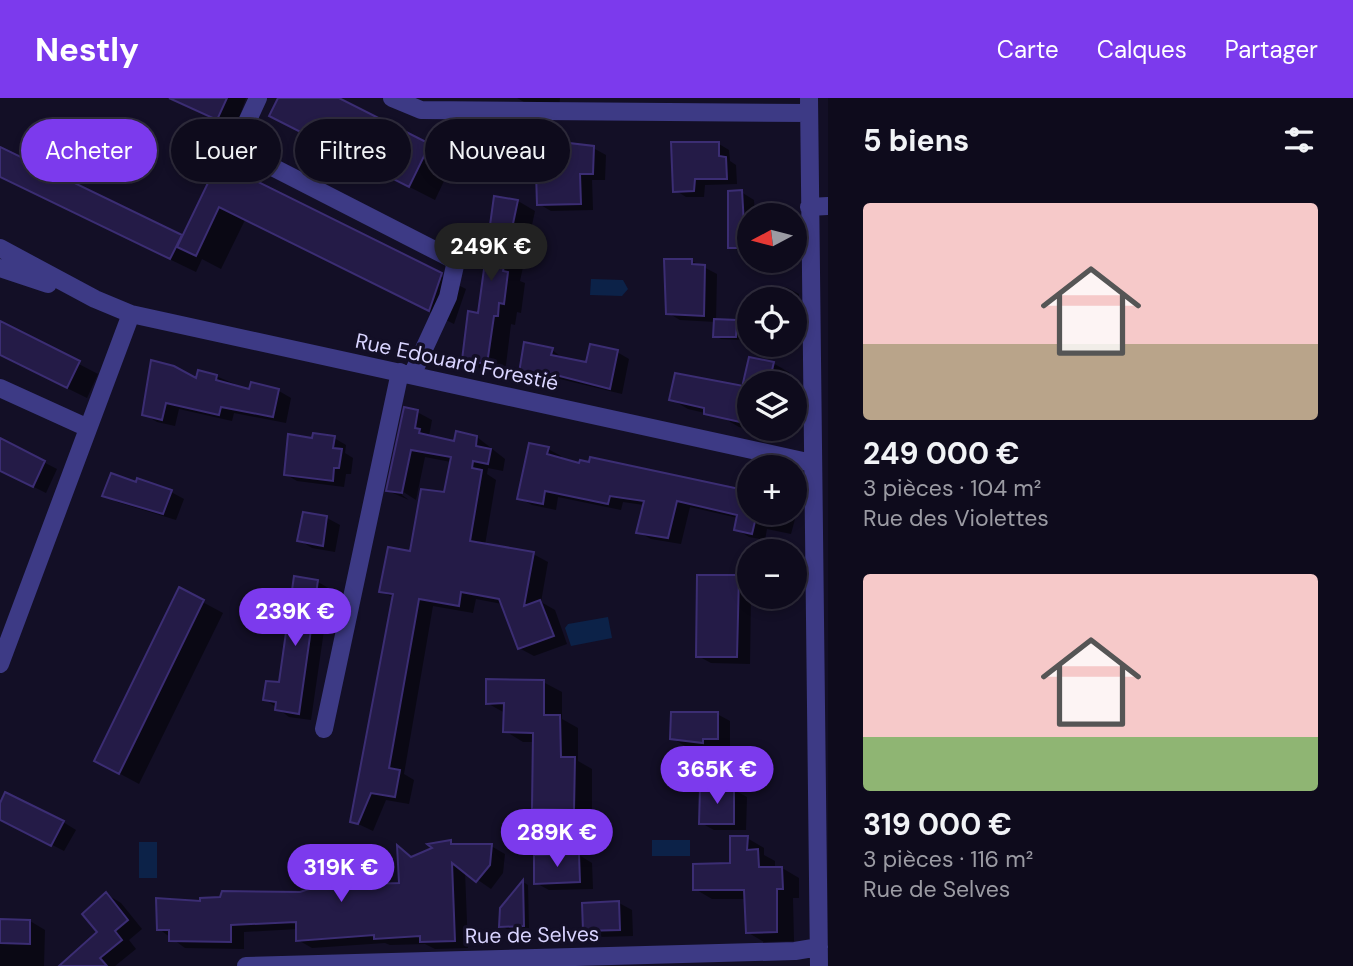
<!DOCTYPE html>
<html lang="fr">
<meta charset="utf-8">
<style>
:root{--surface:#0e0b1c;--page:#171425;--text:#f1f3f6;--muted:#9b9ba3;--line:#2e2b3b;--accent:#7c3aed}
body{margin:0;font-family:"DM Sans",sans-serif;background:var(--page);color:var(--text);height:100vh;display:flex;flex-direction:column;font-size:26px;white-space:nowrap}
*{box-sizing:border-box;margin:0}
p{font-size:23px;color:var(--muted)}
.icon{flex:none;width:38px;height:38px;fill:none;stroke:currentColor;stroke-width:2;stroke-linecap:round;stroke-linejoin:round}
.map{position:relative;flex:1;overflow:hidden}
.details{display:flex;flex-direction:column;background:var(--surface);width:525px}
.details>*{flex:none}
.top-card{position:absolute;left:21px;top:21px;width:665px;height:63px;display:flex;gap:14px}
.needle{width:46px;rotate:263deg}
.fabs{position:absolute;left:737px;top:105px;display:grid;gap:14px}
.fabs a{display:grid;place-items:center;width:70px;height:70px;border-radius:50%;background:var(--surface);box-shadow:0 4px 10px #0003,0 0 0 2px var(--line);font-size:35px}
.price{position:absolute;translate:-50% -60px;padding:0 16px;border-radius:24px;background:var(--accent);color:#fff;font-size:23px;line-height:46px;filter:drop-shadow(0 2px 4px #0008)}
.price::after{content:'';position:absolute;left:50%;top:42px;width:21px;height:16px;margin-left:-10px;background:inherit;clip-path:polygon(0 0,100% 0,50% 100%)}
.price.active{background:#222;color:#fff}
ul{padding:0;list-style:none}
li{display:grid;align-content:center;gap:14px;height:371px;padding:0 35px}
li span{display:grid;place-items:center;height:217px;border-radius:7px;color:#555}
li>.icon{margin-inline-start:auto}
span .icon{width:126px;height:126px;fill:#fffc;stroke-width:1}
li b{font-size:30px}
h2{display:flex;justify-content:space-between;align-items:center;height:84px;padding:0 35px;font-size:30px}
.chip{padding:0 24px;border-radius:32px;background:var(--surface);box-shadow:0 4px 10px #0003,0 0 0 2px var(--line);font-size:24px;line-height:63px}
.chip.active{background:var(--accent);color:#fff}
header{display:flex;align-items:center;gap:42px;box-sizing:border-box;height:98px;padding:0 35px;background:var(--accent);color:#fff}
header strong{font-size:33px}
nav{display:flex;gap:38px;margin-inline-start:auto;font-size:24px}
main{display:flex;flex:1;min-height:0}
.map>svg:first-child{display:block}
.water{fill:#0c2248}
.shadow{fill:#0007}
.building{fill:#241b47;stroke:#3b2d73;stroke-width:2}
.lines{fill:none;stroke-linecap:round;stroke-linejoin:round}
.minor{stroke:#3d3a85;stroke-width:18}
.labels{text-anchor:middle;dominant-baseline:central;stroke-width:7;stroke-linejoin:round;paint-order:stroke}
.street-label{font-size:21px;fill:#d9d4ff;stroke:#130f26}
</style>
<header>
<strong>Nestly</strong>
<nav><a>Carte</a><a>Calques</a><a>Partager</a></nav>
</header>
<main>
<div class="map">
<svg width="828" height="868" viewBox="0 0 828 868">
<rect width="100%" height="100%" fill="#130f26"/>
<path class="water" d="M591 181 623 182 628 191 622 198 590 197Z
M608 519 612 540 571 548 565 530 568 526Z
M652 742H690V758H652Z
M139 744H157V780H139Z"/>
<path class="shadow" d="M168 0H246L235 31Z
M280 0H335L454 62 435 102 296 31Z
M517 0H560L559 11H536Z
M719 46 729 52 730 63 736 67 737 86 705 87 704 99H686L675 92Z
M593 50 606 57 605 82H592L593 112 551 113 539 106Z
M0 51 183 140 219 67 466 191 454 226 245 122 221 171 202 161 196 174 0 79Z
M741 94 754 102 755 117H749V156L730 149Z
M518 103 535 113 520 183 525 185 521 215 517 214 515 227 511 226 505 275 481 271 464 261Z
M692 163 717 176 716 223 742 227V242L721 241 715 238 716 224 680 222 668 215Z
M786 189 799 196V223H794V201H758L759 196 770 190Z
M0 225 98 276 87 300 0 257Z
M552 252 564 261 587 266 617 254 629 261 622 296 560 281 558 288 533 281 521 274Z
M750 261 773 265 790 275 788 285H749V331H780L779 338 739 329 722 319 688 311 671 301 744 289Z
M216 278 251 293 252 286 279 293 291 300 286 325 234 315 232 323 179 311 175 328 157 324 144 316 197 283Z
M417 314 432 322 429 338 455 345 477 339 505 361 503 373 488 370 487 376 496 382 485 447 533 456 548 464 541 504 555 512 567 546 534 558 519 550 502 506 476 501 473 515 433 508 404 676 414 682 409 706 386 702 373 733 352 723 394 500 381 493 411 455 445 396 451 364 425 359 416 402 402 393V397L409 402 388 393Z
M334 340 346 347 345 355 353 360 351 376H346L344 389 297 383 285 376 313 342Z
M0 342 57 371 46 395 0 372Z
M548 351 561 358 560 362 749 395V415H791L790 418 795 421 791 436 767 431 765 442 749 439 736 431 738 420 690 409 681 446 651 441 638 434 644 407 623 404 621 412 558 399 556 412 532 407 519 400Z
M137 386 171 394 184 401 176 422 117 404 105 397Z
M305 416 327 420 340 427 335 454 312 450 299 442Z
M739 479 749 485 751 499 750 566 711 565 698 558Z
M318 484 330 491 311 622 289 619 265 601 280 586Z
M180 492 223 515 139 686 115 673Z
M543 584 562 594V621L578 630V663L592 671V721H552L534 710V644H523L505 633V615L487 605Z
M717 616 730 623V648H715L716 651 685 648 672 640Z
M734 692 747 699 746 732H714L701 725Z
M0 709 63 724 76 732 64 753 0 720Z
M747 740 764 750V757L775 763V770H782L799 780V800H793L794 843 764 844 747 834 746 801H712L695 791 732 766Z
M450 744 457 748H491L505 756 503 775 491 791 465 773 468 850 435 851 425 846 390 847 385 845 312 850 298 842V831L244 834V851L185 850 159 831 202 805 401 787 399 750 414 760Z
M579 757 592 765 593 791 549 792 536 785 535 759Z
M523 784 528 787 529 830 507 831 501 828V810Z
M106 796 121 805 142 831 129 842 136 851 115 868H62L99 834Z
M619 805 632 812 633 838 598 839 585 832Z
M0 823H30L45 832 44 868H0Z"/>
<path class="building" d="M169 0H227L217 22Z
M278 0H339L430 46 409 89 269 18Z
M535 41 594 48 593 76H580L581 106 537 107Z
M671 44H719V58L726 59 727 81H695L694 93 673 94Z
M0 49 182 137 170 161 0 79Z
M218 64 442 175 429 213 219 109 196 158 177 149Z
M742 92 744 127H749V150H728V93Z
M494 98 518 102 503 173 508 174 504 206 499 205 498 218H494L487 266 462 262 468 213 478 215Z
M664 161H692V166L705 167 704 218 666 216Z
M714 221 737 222 736 239H713Z
M0 223 80 263 67 290 0 257Z
M524 244 553 250 551 257 586 264 590 246 618 252 610 291 548 275 546 282 519 275Z
M749 259 774 264 769 285H743Z
M151 262 174 268 196 280 198 272 217 277 216 282 249 291 251 284 279 291 273 319 221 309 219 317 166 305 162 322 142 317Z
M675 275 749 289V326L704 316V310L669 302Z
M404 309 418 312 415 330 420 331 419 335 454 343 456 333 477 338 476 348 491 351 488 366 473 363 472 370 482 372 470 443 534 454 524 508 540 502 554 538 518 551 499 501 461 494 459 508 419 501 389 670 400 672 395 699 371 695 358 726 350 724 393 496 379 494 388 449 410 453 421 391 444 394 451 359 411 352 402 395 386 393Z
M313 335 335 338 333 350 342 351 339 370H334L333 383 284 377 288 336 312 340Z
M0 340 45 363 33 389 0 373Z
M529 345 549 349 547 356 579 365 580 362 589 364 590 359 749 393V415H757L752 436 734 432 737 417 677 403 668 440 636 435 644 403 610 398 608 406 545 393 543 406 517 401Z
M111 375 136 384 137 380 172 392 163 416 102 398Z
M303 414 327 418 323 448 297 443Z
M697 477H739L737 559H696Z
M294 478 318 482 299 616 275 612 276 604 263 602 266 583 279 584Z
M179 489 204 502 119 676 94 663Z
M486 581 544 582V617H560L561 659H575L574 712 532 711 533 635 503 634 504 605 486 606Z
M671 614H718V641H703V645L670 641Z
M700 690H734V726H699Z
M5 694 64 723 51 748 0 722V705Z
M730 738H748L747 752 758 751 759 769H782L783 791H777V834L746 835 744 792H693V766L730 765Z
M451 742V746H492L490 767 476 784 452 765 455 843 420 844V838L374 841V837L296 843V824L231 827V844L169 843V832H157L156 800 200 803V800L220 799 222 793 300 794 318 788 399 785 397 747 411 759 432 750 427 746Z
M579 756 580 784 534 786V757Z
M523 782 524 828 499 829 500 810Z
M106 794 128 822 115 833 122 842 100 860 107 868H59L97 834 82 816Z
M619 803 620 832 583 833 582 805Z
M0 821 30 822V846L0 845Z"/>
<g class="lines">
<path class="minor" d="M258 0 235 50 456 163 448 199 412 277
M392 0 421 12 809 15
M809 0 819 868
M809 109 828 108
M0 150 95 201 131 216 812 365
M0 170 48 186
M0 290 88 330
M0 566 131 216
M324 631 400 274
M246 868 795 853 819 849"/>
</g>
<g class="labels">
<g class="street-label">
<text transform="translate(457 264) rotate(12)">Rue Edouard Forestié</text>
<text transform="translate(532 837) rotate(-1)">Rue de Selves</text>
</g>
</g>
</svg>
<div class="fabs">
<a><svg class="needle" viewBox="-14 -14 28 28"><path d="M0-13l5 13h-10z" fill="#e53935"/><path d="M0 13l5-13h-10z" fill="#9b9ba3"/></svg></a>
<a><svg class="icon" aria-label="locate" viewBox="0 0 24 24"><circle cx="12" cy="12" r="6"/><path d="M12 2v4M12 18v4M2 12h4M18 12h4"/></svg></a>
<a><svg class="icon" aria-label="layers" viewBox="0 0 24 24"><path d="M12 4l9 5-9 5-9-5zM3 14l9 5 9-5"/></svg></a>
<a>+</a>
<a>−</a>
</div>
<b class="price active" style="left:491px;top:185px">249K €</b>
<b class="price" style="left:295px;top:550px">239K €</b>
<b class="price" style="left:717px;top:708px">365K €</b>
<b class="price" style="left:557px;top:771px">289K €</b>
<b class="price" style="left:341px;top:806px">319K €</b>
<div class="top-card">
<a class="chip active">Acheter</a>
<a class="chip">Louer</a>
<a class="chip">Filtres</a>
<a class="chip">Nouveau</a>
</div>
</div>
<section class="details">
<h2>5 biens<svg class="icon" aria-label="filters" viewBox="0 0 24 24"><path d="M4 7h16M4 17h16"/><circle cx="9" cy="7" r="2"/><circle cx="15" cy="17" r="2"/></svg></h2>
<ul>
<li><span style="background:linear-gradient(#f6c9c9 65%,#b9a48a 0)"><svg class="icon" aria-label="home" viewBox="0 0 24 24"><path d="M3 11l9-7 9 7M6 9v11h12V9"/></svg></span><div><b>249 000 €</b><p>3 pièces · 104 m²</p><p>Rue des Violettes</p></div></li>
<li><span style="background:linear-gradient(#f6c9c9 75%,#8fb573 0)"><svg class="icon" aria-label="home" viewBox="0 0 24 24"><path d="M3 11l9-7 9 7M6 9v11h12V9"/></svg></span><div><b>319 000 €</b><p>3 pièces · 116 m²</p><p>Rue de Selves</p></div></li>
</ul>
</section>
</main>
